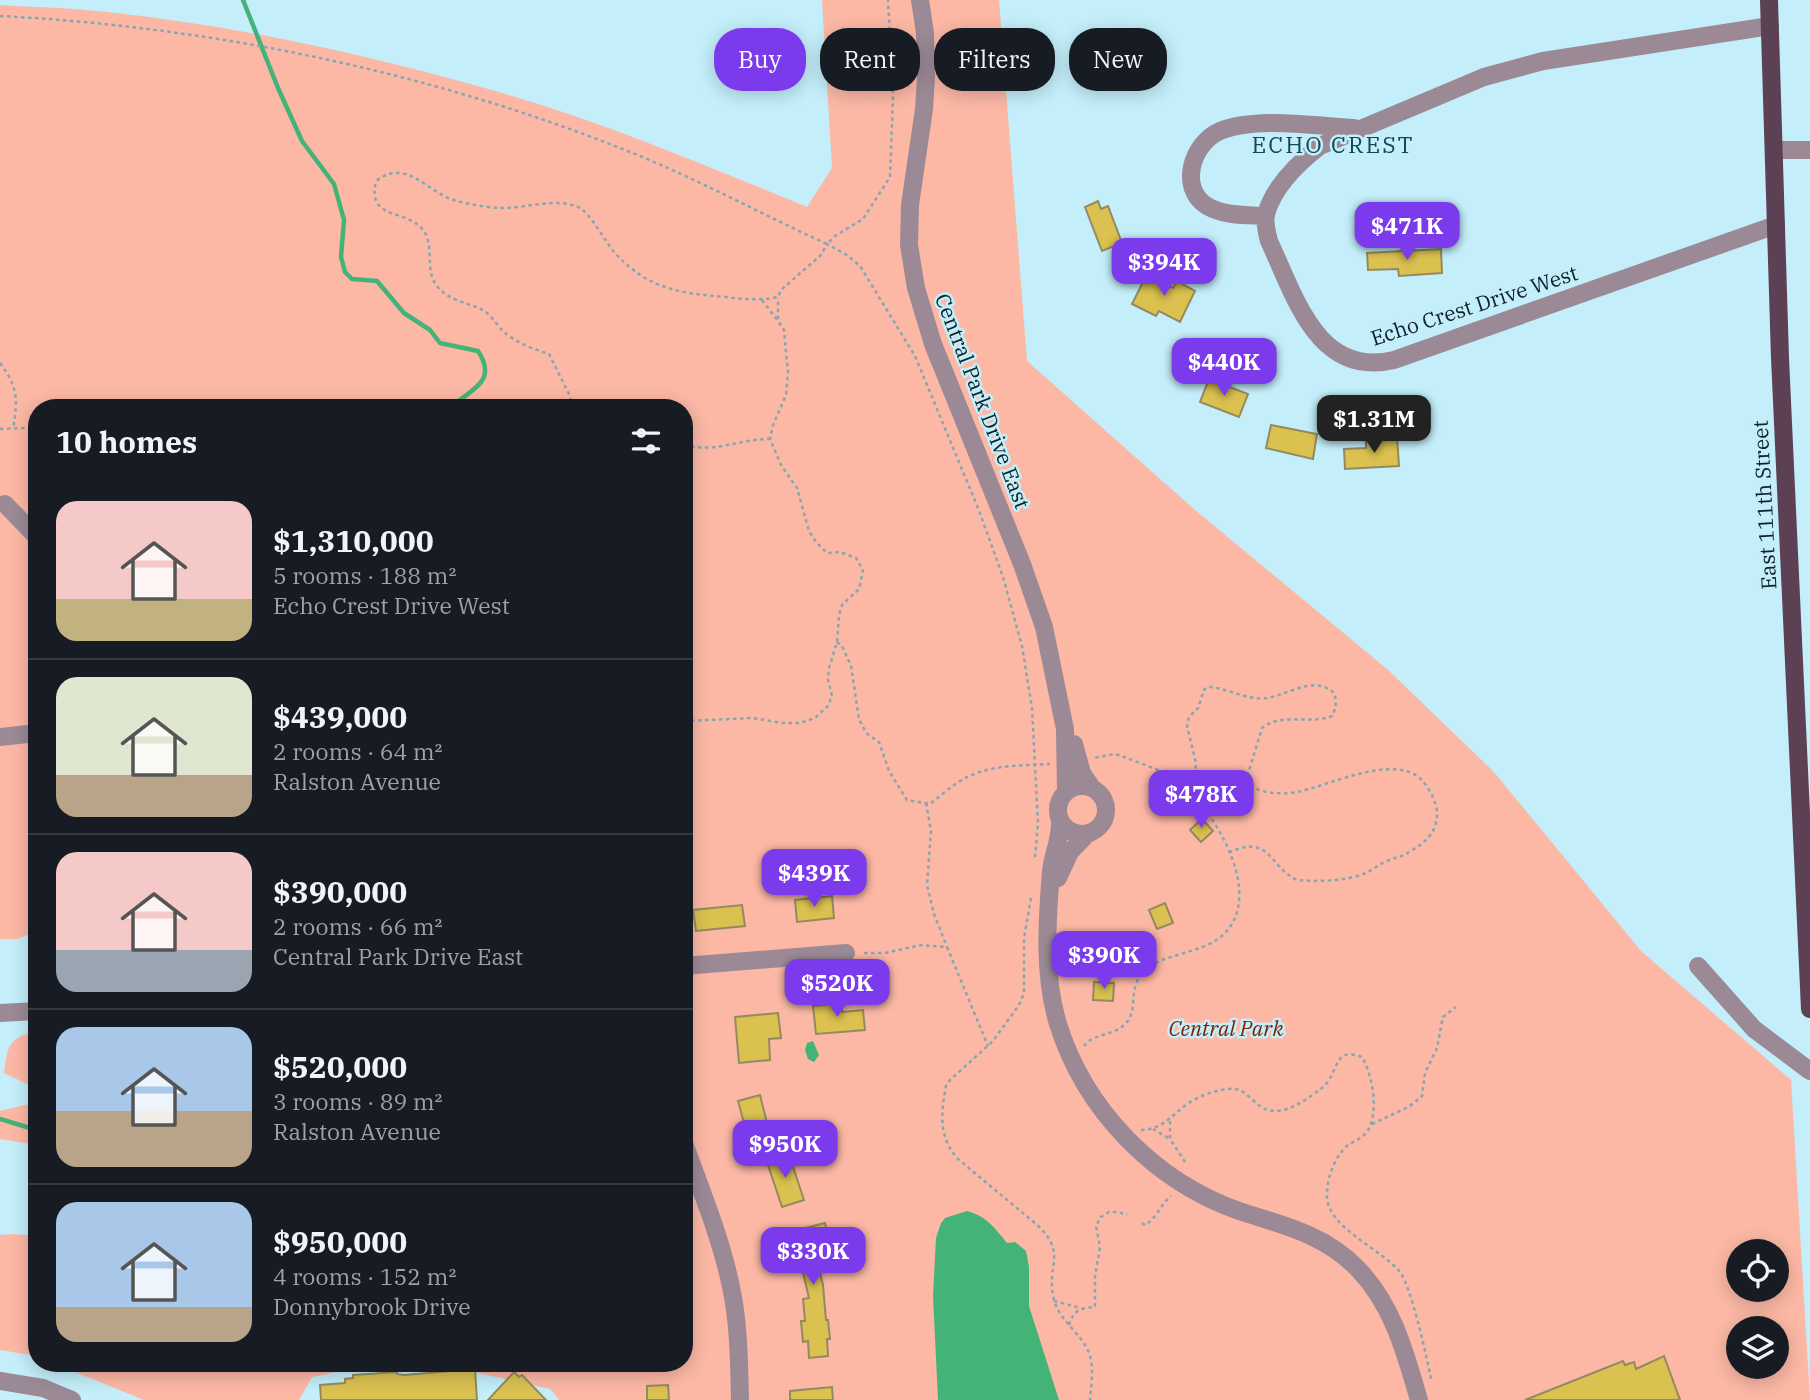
<!DOCTYPE html>
<meta charset="utf-8">
<style>
:root{--surface:#171b24;--page:#20242c;--text:#f1f3f6;--muted:#9ea1a6;--line:#363941;--accent:#7c3aed}
body{margin:0;font-family:"IBM Plex Serif",serif;background:var(--page);color:var(--text);height:100vh;display:flex;flex-direction:column;font-size:26px;white-space:nowrap}
*{box-sizing:border-box;margin:0}
p{font-size:23px;color:var(--muted)}
.icon{flex:none;width:38px;height:38px;fill:none;stroke:currentColor;stroke-width:2;stroke-linecap:round;stroke-linejoin:round}
.map{position:relative;flex:1;overflow:hidden}
.side{position:absolute;left:28px;top:399px;width:665px;height:973px;display:flex;flex-direction:column;background:var(--surface);border-radius:28px;box-shadow:0 4px 18px #0003}
.side>*{flex:none}
.hud{position:absolute;left:714px;top:28px;width:665px;height:63px;display:flex;gap:14px}
.buttons{position:absolute;left:1726px;top:1239px;display:grid;gap:14px}
.buttons a{display:grid;place-items:center;width:63px;height:63px;border-radius:50%;background:var(--surface);box-shadow:0 4px 18px #0003;font-size:35px}
.price{position:absolute;translate:-50% -60px;padding:0 16px;border-radius:14px;background:var(--accent);color:#fff;font-size:23px;line-height:46px;filter:drop-shadow(0 2px 4px #0008)}
.price::after{content:'';position:absolute;left:50%;top:42px;width:21px;height:16px;margin-left:-10px;background:inherit;clip-path:polygon(0 0,100% 0,50% 100%)}
.price.current{background:#222;color:#fff}
ul{padding:0;list-style:none}
li{display:flex;align-items:center;gap:21px;height:175px;padding:0 28px}
li+li{border-top:2px solid var(--line)}
li span{display:grid;place-items:center;flex:none;width:196px;height:140px;border-radius:21px;color:#555}
li>.icon{margin-inline-start:auto}
span .icon{width:84px;height:84px;fill:#fffc;stroke-width:1}
li b{font-size:30px}
h2{display:flex;justify-content:space-between;align-items:center;height:84px;padding:0 28px;font-size:30px}
.pill{padding:0 24px;border-radius:28px;background:var(--surface);box-shadow:0 4px 18px #0003;font-size:24px;line-height:63px}
.pill.current{background:var(--accent);color:#fff}
.map>svg:first-child{display:block}
.green{fill:#fcb8a5;fill-rule:evenodd}
.water{fill:#44b378}
.lines{fill:none;stroke-linecap:round;stroke-linejoin:round}
.stream{stroke:#44b378;stroke-width:4.5}
.building{fill:#dac150;stroke:#948a61;stroke-width:2}
.path{stroke:#84a7b1;stroke-width:2.5;stroke-dasharray:3.5 3.5;stroke-linecap:butt}
.minor{stroke:#9b8a96;stroke-width:18}
.major{stroke:#5c4054;stroke-width:18}
.labels{text-anchor:middle;dominant-baseline:central;stroke-width:5;stroke-linejoin:round;paint-order:stroke}
.street-label{font-size:21px;fill:#0e2329;stroke:#c3eefa}
.park-label{font-size:21px;font-style:italic;fill:#7e2203;stroke:#c3eefa}
.neighbourhood-label{font-size:23px;letter-spacing:2px;fill:#114955;stroke:#c3eefa}
</style>
<div class="map">
<svg width="1810" height="1400" viewBox="0 0 1810 1400">
<rect width="100%" height="100%" fill="#c3eefa"/>
<path class="green" d="M822 0H999L1027 361 1195 510 1387 669 1494 772 1641 951 1791 1080 1810 1400H559L550 1389 433 1363H684V408H37V931L17 939H0V5C35 7 71 8 106 12 242 26 378 57 509 95 611 125 709 167 807 207L832 168ZM1738 1251H1776V1290H1738ZM1738 1328H1776V1367H1738Z
M37 1032V1145L0 1139V1111L34 1103 33 1087 4 1073C7 1047 9 1036 37 1032Z
M13 1234 37 1236V1356L0 1350V1235Z
M53 1363H428L351 1369 312 1377 299 1400H144Z"/>
<path class="water" d="M813 1041 819 1055 814 1062 808 1059 805 1050 807 1043Z
M967 1211C986 1216 995 1228 1007 1243L1015 1242 1026 1251 1029 1267V1306L1059 1400H938L933 1296 936 1238 941 1223 945 1218Z"/>
<g class="lines">
<path class="stream" d="M243 0 278 88 302 141 334 184 344 220 341 257 345 272 352 279 377 281 404 313 430 330 440 343 478 351C499 383 469 389 451 408
M0 1119 30 1128 37 1125"/>
</g>
<path class="building" d="M1098 201 1101 209 1108 206 1122 243 1102 251 1085 207Z
M1441 249 1442 273 1399 276 1398 269 1368 270 1367 253Z
M1147 274 1173 288 1177 281 1195 291 1180 322 1159 311 1156 316 1132 304Z
M1209 379 1248 394 1239 417 1200 402Z
M1271 425 1317 434 1313 459 1266 448Z
M1397 436 1399 466 1345 469 1344 449 1366 448V442L1381 441 1380 437Z
M1202 819 1213 831 1201 842 1190 830Z
M832 896 834 918 797 922 795 900Z
M1165 903 1173 923 1157 929 1149 910Z
M742 905 745 926 696 931 693 910Z
M1094 982 1114 983 1113 1001 1093 1000Z
M842 1003V1012L863 1010 865 1030 816 1034 813 1006Z
M778 1013 781 1038 769 1039 770 1060 739 1063 735 1017Z
M760 1095 771 1139 750 1145 738 1101Z
M788 1152 804 1200 782 1207 766 1159Z
M825 1223 829 1240 819 1243 823 1260 817 1261 823 1285 826 1320H828L830 1339H827L828 1356 809 1358 808 1341 803 1342 801 1321H805L803 1299 809 1298 802 1268 798 1269 789 1232Z
M1664 1356 1680 1400H1525L1623 1361 1625 1365 1634 1362 1636 1369Z
M475 1369 477 1400H321L320 1385 345 1383V1379L353 1378V1375L397 1372V1374L404 1375Z
M514 1372 519 1377 522 1375 546 1400H488Z
M668 1385 669 1400H647V1386Z
M832 1387 833 1400H790V1391Z"/>
<g class="lines">
<path class="path" d="M0 16C214 27 431 72 630 152 698 179 761 214 827 244L835 236 863 219 890 177 893 95 888 0
M762 300 778 321
M0 363C18 387 18 400 13 429
M572 408 570 396 549 354C533 349 514 342 502 330 496 324 490 314 483 310 467 302 448 301 436 285 425 269 434 248 425 233 410 207 366 223 376 181 408 157 426 193 457 201 469 204 485 207 499 208 524 209 555 197 578 207 591 213 605 242 615 253 648 289 679 293 725 297 743 299 759 301 778 297L781 290 821 255 827 244 847 255 860 266 915 356 978 508 1003 577 1022 646 1032 708 1038 823 1035 857
M0 429 25 428
M684 445C718 453 738 439 770 439
M837 642 842 646 851 666 859 719 866 733 879 742 889 771 907 800 930 804C939 797 948 789 957 783 985 764 1017 766 1050 764
M684 721 753 718 782 723H800L815 718 828 706 832 696 828 679 829 668 837 642 839 615 842 605 859 589 863 570 856 558 840 552 827 553 816 542 809 531 797 488 781 465 770 439 773 425 786 395 788 373 784 330 778 321V298
M1184 785 1195 774 1196 763 1187 726 1189 717 1198 708 1204 690 1207 687C1227 687 1246 701 1267 698 1291 694 1315 674 1335 694L1336 707 1332 716C1310 725 1282 712 1262 728L1247 777C1248 785 1252 788 1260 790 1271 794 1287 794 1297 792 1330 786 1404 747 1427 787 1432 794 1436 803 1437 811 1438 832 1426 842 1409 852 1403 857 1396 857 1389 860 1381 863 1374 869 1366 873 1346 881 1319 882 1297 880 1268 866 1271 834 1230 852
M1197 799C1222 781 1233 804 1253 788
M926 803 931 831 927 885 934 914 947 947
M1031 898 1024 938V993L1019 1005 993 1041 950 1080 946 1086C941 1113 938 1137 958 1159L1036 1224C1069 1254 1045 1265 1054 1300 1060 1322 1084 1335 1090 1356 1094 1370 1091 1386 1090 1400
M864 953H885L921 945 947 947 988 1046
M1084 1046C1093 1033 1114 1036 1125 1024 1140 1010 1126 990 1144 971 1162 953 1205 954 1225 933 1263 893 1217 816 1184 786 1168 771 1143 765 1122 756L1115 754 1093 758
M1170 1121V1139L1187 1165
M1372 1124 1410 1106 1422 1096 1425 1073 1437 1048 1443 1017 1456 1007
M1153 1129 1170 1139
M1141 1130C1163 1129 1171 1116 1187 1104 1199 1096 1213 1091 1227 1089 1240 1087 1246 1094 1255 1102 1276 1123 1303 1102 1322 1088 1340 1073 1332 1046 1362 1057 1373 1076 1380 1115 1366 1133 1361 1139 1354 1141 1348 1145 1334 1157 1326 1180 1327 1198 1329 1228 1381 1249 1400 1272 1411 1286 1427 1358 1431 1379
M1142 1223 1145 1225C1156 1219 1161 1204 1171 1196
M1054 1301 1081 1308
M1069 1325C1074 1310 1080 1308 1095 1307V1277L1100 1247 1096 1226 1101 1217 1109 1212H1118L1127 1215"/>
<path class="minor" d="M920 0 925 33 926 78 924 109 910 205 909 245 916 288 933 344 1022 564 1044 627 1065 729 1066 791
M1770 26 1543 61 1484 77 1320 146C1298 163 1274 186 1266 214 1264 223 1267 233 1269 241 1295 296 1317 378 1394 360L1776 225
M1774 150H1810
M1266 216C1247 215 1224 216 1207 206 1178 188 1192 143 1220 131 1256 116 1315 126 1354 128
M5 504 37 537
M0 737 37 733
M1074 744 1082 773 1093 789
M1058 810a24 24 0 1 1 48 0a24 24 0 1 1-48 0Z
M1060 820C1061 839 1053 853 1051 871 1047 922 1043 974 1058 1024 1085 1110 1154 1181 1239 1211 1282 1225 1324 1234 1357 1268 1393 1305 1405 1352 1419 1400
M1058 878 1070 852 1087 834
M684 966 846 953
M1698 966 1754 1029 1810 1071
M0 1013 37 1011
M684 1143C701 1190 721 1238 731 1287 739 1324 739 1362 740 1400
M0 1381 43 1388 72 1400"/>
<path class="major" d="M1769 0 1780 358 1810 1009"/>
</g>
<g class="labels">
<g class="street-label">
<text transform="translate(1474 305) rotate(-18)">Echo Crest Drive West</text>
<text transform="translate(983 401) rotate(69)">Central Park Drive East</text>
<text transform="translate(1764 505) rotate(-93)">East 111th Street</text>
</g>
<g class="park-label">
<text x="1226" y="1028">Central Park</text>
</g>
<g class="neighbourhood-label">
<text x="1333" y="144">ECHO CREST</text>
</g>
</g>
</svg>
<div class="buttons">
<a><svg class="icon" aria-label="locate" viewBox="0 0 24 24"><circle cx="12" cy="12" r="6"/><path d="M12 2v4M12 18v4M2 12h4M18 12h4"/></svg></a>
<a><svg class="icon" aria-label="layers" viewBox="0 0 24 24"><path d="M12 4l9 5-9 5-9-5zM3 14l9 5 9-5"/></svg></a>
</div>
<b class="price" style="left:1407px;top:262px">$471K</b>
<b class="price" style="left:1164px;top:298px">$394K</b>
<b class="price" style="left:1224px;top:398px">$440K</b>
<b class="price current" style="left:1374px;top:455px">$1.31M</b>
<b class="price" style="left:1201px;top:830px">$478K</b>
<b class="price" style="left:814px;top:909px">$439K</b>
<b class="price" style="left:1104px;top:991px">$390K</b>
<b class="price" style="left:837px;top:1019px">$520K</b>
<b class="price" style="left:785px;top:1180px">$950K</b>
<b class="price" style="left:813px;top:1287px">$330K</b>
<div class="hud">
<a class="pill current">Buy</a>
<a class="pill">Rent</a>
<a class="pill">Filters</a>
<a class="pill">New</a>
</div>
<section class="side">
<h2>10 homes<svg class="icon" aria-label="filters" viewBox="0 0 24 24"><path d="M4 7h16M4 17h16"/><circle cx="9" cy="7" r="2"/><circle cx="15" cy="17" r="2"/></svg></h2>
<ul>
<li><span style="background:linear-gradient(#f6c9c9 70%,#c2b280 0)"><svg class="icon" aria-label="home" viewBox="0 0 24 24"><path d="M3 11l9-7 9 7M6 9v11h12V9"/></svg></span><div><b>$1,310,000</b><p>5 rooms · 188 m²</p><p>Echo Crest Drive West</p></div></li>
<li><span style="background:linear-gradient(#dfe7d0 70%,#b9a48a 0)"><svg class="icon" aria-label="home" viewBox="0 0 24 24"><path d="M3 11l9-7 9 7M6 9v11h12V9"/></svg></span><div><b>$439,000</b><p>2 rooms · 64 m²</p><p>Ralston Avenue</p></div></li>
<li><span style="background:linear-gradient(#f6c9c9 70%,#9aa5b1 0)"><svg class="icon" aria-label="home" viewBox="0 0 24 24"><path d="M3 11l9-7 9 7M6 9v11h12V9"/></svg></span><div><b>$390,000</b><p>2 rooms · 66 m²</p><p>Central Park Drive East</p></div></li>
<li><span style="background:linear-gradient(#a9c7e8 60%,#b9a48a 0)"><svg class="icon" aria-label="home" viewBox="0 0 24 24"><path d="M3 11l9-7 9 7M6 9v11h12V9"/></svg></span><div><b>$520,000</b><p>3 rooms · 89 m²</p><p>Ralston Avenue</p></div></li>
<li><span style="background:linear-gradient(#a9c7e8 75%,#b9a48a 0)"><svg class="icon" aria-label="home" viewBox="0 0 24 24"><path d="M3 11l9-7 9 7M6 9v11h12V9"/></svg></span><div><b>$950,000</b><p>4 rooms · 152 m²</p><p>Donnybrook Drive</p></div></li>
</ul>
</section>
</div>
